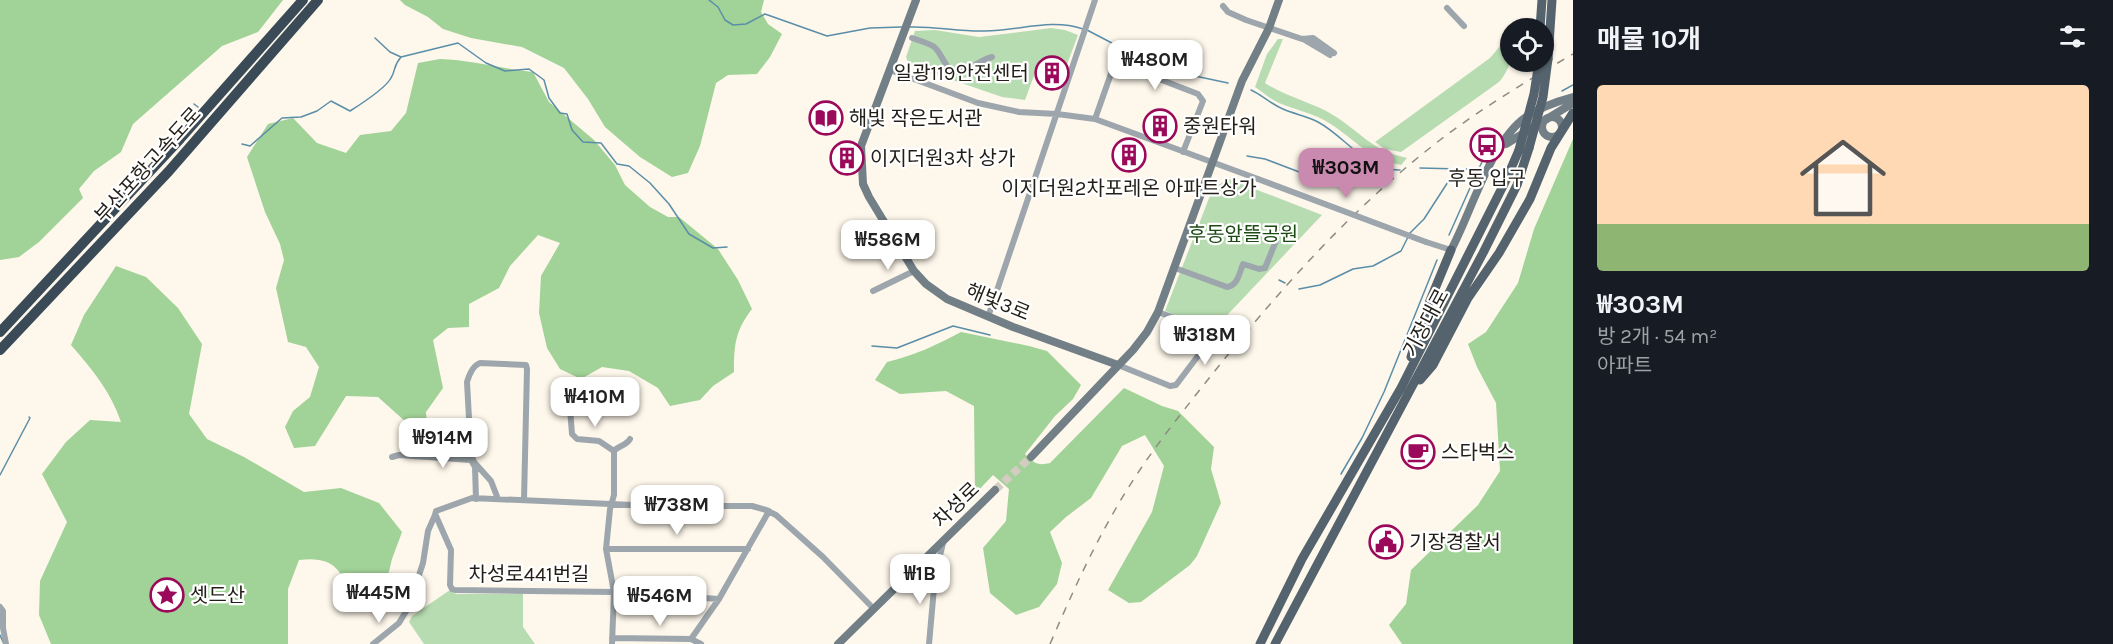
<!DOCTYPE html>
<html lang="ko">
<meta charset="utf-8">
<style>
:root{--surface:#171b24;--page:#242831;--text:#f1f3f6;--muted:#9ea1a6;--accent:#ca8ab0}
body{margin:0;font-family:Karla,"Noto Sans KR",sans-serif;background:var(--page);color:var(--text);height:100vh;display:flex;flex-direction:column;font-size:22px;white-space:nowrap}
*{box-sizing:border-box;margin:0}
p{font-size:20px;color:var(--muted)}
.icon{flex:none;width:33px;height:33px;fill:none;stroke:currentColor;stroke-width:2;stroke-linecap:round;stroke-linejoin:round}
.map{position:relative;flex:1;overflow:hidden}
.drawer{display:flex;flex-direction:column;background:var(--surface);width:540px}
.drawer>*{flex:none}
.fabs{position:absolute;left:1500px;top:18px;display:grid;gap:12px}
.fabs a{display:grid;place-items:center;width:54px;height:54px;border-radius:50%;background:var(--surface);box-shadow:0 2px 4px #0004;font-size:30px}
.price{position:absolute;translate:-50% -51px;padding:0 14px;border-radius:12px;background:#fff;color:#222;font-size:20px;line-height:39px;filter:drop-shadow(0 2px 3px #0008)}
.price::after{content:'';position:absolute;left:50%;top:36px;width:18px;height:14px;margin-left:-9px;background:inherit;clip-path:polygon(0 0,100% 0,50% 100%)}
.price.current{background:var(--accent);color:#111}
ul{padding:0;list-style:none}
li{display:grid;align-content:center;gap:12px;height:318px;padding:0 24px}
li span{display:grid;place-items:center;height:186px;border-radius:6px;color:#555}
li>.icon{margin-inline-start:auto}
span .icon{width:108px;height:108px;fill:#fffc;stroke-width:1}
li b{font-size:26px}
h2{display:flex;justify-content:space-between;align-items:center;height:72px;padding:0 24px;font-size:26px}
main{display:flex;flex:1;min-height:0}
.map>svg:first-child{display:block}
.green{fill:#b8dcb1}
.forest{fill:#a1d297}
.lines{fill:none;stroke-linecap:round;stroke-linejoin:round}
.stream{stroke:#5a8ea8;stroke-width:1.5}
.secondary-tunnel{stroke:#d2ccc1;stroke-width:8;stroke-dasharray:8 4;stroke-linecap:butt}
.street{stroke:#9da6ac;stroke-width:6}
.secondary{stroke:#727f87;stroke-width:8}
.primary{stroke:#54636d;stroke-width:9}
.highway{stroke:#3a4b57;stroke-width:10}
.rail{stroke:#908a81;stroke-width:1.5;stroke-dasharray:8 8;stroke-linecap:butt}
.street-bridge{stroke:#9da6ac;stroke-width:6}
.primary-bridge{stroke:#54636d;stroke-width:9}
.labels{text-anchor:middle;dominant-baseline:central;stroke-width:4.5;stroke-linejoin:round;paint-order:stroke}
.poi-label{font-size:20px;fill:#231f18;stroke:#fff;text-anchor:start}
.street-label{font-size:20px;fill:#231f18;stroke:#fff}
.park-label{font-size:20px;fill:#1b4a12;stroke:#fff}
</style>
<main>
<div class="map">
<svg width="1573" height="644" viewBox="0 0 1573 644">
<rect width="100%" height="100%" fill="#fef7eb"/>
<path class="green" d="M1051 28 1065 30 1078 35 1066 67 1040 59 1025 100 1002 97 909 65 906 57 915 31 935 30 979 37Z
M1504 33C1519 47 1510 69 1499 82L1401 152 1385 149 1375 142 1490 58 1500 46Z
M1278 39H1283L1265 83C1285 96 1307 101 1328 112 1360 130 1369 150 1407 158L1401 165C1365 158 1352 135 1322 119 1308 112 1293 109 1279 103 1270 99 1263 92 1255 87L1267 54Z
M1229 179 1322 215 1214 329 1165 311 1213 188Z
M450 590 456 594H523V627L535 644H424L409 622 412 616Z"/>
<path class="forest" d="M0 0H283L258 32 222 46 133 124 121 152 94 171 79 189 83 198 39 242 19 257 0 260Z
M400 0H764L761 12 768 24 782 34 770 57 757 74 728 75 716 83 700 146 688 173 672 177 640 157 605 127 588 99 564 68 522 47 471 38 443 29 428 17 405 5Z
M440 59C472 60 502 69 533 72L549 102 594 140 615 165 625 185 650 207 668 217H679L718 249 738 280 752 309C735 331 734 345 734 372L713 386 700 400 670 406 658 388 629 371 602 367 581 379 560 369 547 348 539 313 541 276 560 243 538 235 510 266 499 288 469 304V327L448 328 433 340 443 388 426 412 427 424 416 431 378 397 346 396 315 446 294 448 285 427 293 411 310 397 319 367 306 347 288 342 276 288 284 260 280 244 265 212 247 157 268 124 293 118 317 143 346 153 360 135 391 131 406 113 418 63Z
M1573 139V644H1402L1389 625 1406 604 1411 570 1478 505 1500 471 1496 403 1477 367 1468 344 1486 332 1518 283 1534 229Z
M116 266 146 277 178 308 202 344 189 414 207 439 244 457 304 492 341 488 379 503 402 532 392 559 384 592 370 605 354 599C340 570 335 556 299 560L288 589V644H51L39 615 40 581 67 522 42 474 66 442 90 420 121 422C111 392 92 369 71 345L84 315Z
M961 332 1029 346 1047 351 1081 385 1073 399 1055 416 1025 454C1033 463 1038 466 1050 463L1124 388 1162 406 1178 411 1214 447 1211 469 1221 503 1197 556 1190 565 1141 602 1129 603 1108 590 1152 512 1164 466 1145 435 1122 446 1091 498 1066 517 1050 532 1062 563 1057 584 1039 607 1016 615 990 593 983 548 1006 521 1009 489 993 475 975 494 974 406 946 391 900 394 875 380 887 362C913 356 937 345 961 332Z"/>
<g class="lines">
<path class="stream" d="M709 0 718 7 725 20 733 25 746 24 765 14 827 36 870 28 902 27
M909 27C935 26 960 32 985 31 1019 31 1050 18 1083 29
M1087 30 1129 52 1167 56 1176 60 1195 76 1228 83
M375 38 390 52 401 57 458 43 486 63 505 71 529 69 544 80 549 98 560 113 567 114 572 130 583 142 601 143 617 164 629 166 650 183 669 204 689 234 713 248 727 247
M1251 90C1262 95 1271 104 1283 109 1294 114 1307 116 1318 122 1346 137 1366 171 1400 170
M1562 91 1573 85
M194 104 198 107
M242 144 250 146 282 118 301 117 317 111 331 101 350 111C361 104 385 89 391 78 396 70 393 66 401 57
M1247 156 1265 159 1336 186 1341 184 1364 163 1367 162
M1420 168 1460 169
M1466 169 1478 170 1482 162
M1410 233 1424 219 1457 168
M1449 235 1478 170
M1279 280 1285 283
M1299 289 1320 285 1353 269 1373 266 1401 251 1408 237
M872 346 897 348 953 326 990 335
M1341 474 1362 438 1384 392 1437 260
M0 475 30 418 29 417
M0 635 3 642"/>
<path class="secondary-tunnel" d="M995 490 1031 457"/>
<path class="street" d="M1223 6 1228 12 1246 20 1302 39 1313 38 1334 53
M1447 8 1464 26
M912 38C942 48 933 45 949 69 969 74 976 61 992 57
M1303 39 1330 55
M890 70 978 103 1019 112 1057 114 1095 119 1258 179
M947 78 951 70
M1095 119 1113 68 1120 64 1198 94 1203 101 1183 152
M1426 242 1451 250
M1175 268 1227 287C1238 285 1239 274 1243 264L1259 269 1265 268 1276 241 1269 238
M873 291 914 271
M988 317 1095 0
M1118 365 1170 386 1176 385 1210 340 1211 335 1208 330 1158 312
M570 409 572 434 577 439 599 441 614 451
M614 451C619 445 626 446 630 439
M392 457 399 455 471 460 475 467 476 499
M498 499 491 481 474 462 471 455 467 382C469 375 472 366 480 363L526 365 527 369 524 500
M436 516 451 550 450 585 452 589 455 590 614 592 719 599
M606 549H748
M923 561 930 568 935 577 929 644
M935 576 943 543
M0 607 3 611V628L6 644
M612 638 691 639 701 644
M691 639 719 599 769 511
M373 644 399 623 408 608 423 563 428 531 435 515 436 511 472 498 656 506H752L766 510 776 515 823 557 873 608
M612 644 614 592 606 549 610 509 614 495V451"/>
<path class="secondary" d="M916 0 861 146 863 184 869 197 914 271 926 284 947 299 1013 327 1118 365
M1542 127a10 10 0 1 1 20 0a10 10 0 1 1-20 0Z
M1506 144 1573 103
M1451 250C1471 213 1491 141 1526 117 1539 108 1558 101 1573 97
M1031 457 1133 350 1147 332 1158 312 1242 81 1269 28 1279 0
M838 644 995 490"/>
<path class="primary" d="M1540 28 1542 0
M1548 59 1552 0
M1411 357 1427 308 1451 250
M1420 380 1433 365 1468 298 1499 253 1530 199 1551 148 1573 113
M1260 644 1302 559 1401 388 1506 180 1519 150
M1275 644 1483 253 1517 185 1529 148"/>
<path class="highway" d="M0 332 180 139 303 0
M0 350 169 171 318 0"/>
<path class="rail" d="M1050 644C1070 598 1090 553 1115 510 1142 462 1176 420 1210 377 1279 290 1352 208 1440 140 1482 108 1527 81 1573 54"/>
<path class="street-bridge" d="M1258 179 1426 242"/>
<path class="primary-bridge" d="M1529 148 1543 97 1548 59
M1519 150 1534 94 1539 62"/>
</g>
<defs>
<g id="building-ring" transform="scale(1.725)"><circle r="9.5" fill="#fff" stroke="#9b0a5a" stroke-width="1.5"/><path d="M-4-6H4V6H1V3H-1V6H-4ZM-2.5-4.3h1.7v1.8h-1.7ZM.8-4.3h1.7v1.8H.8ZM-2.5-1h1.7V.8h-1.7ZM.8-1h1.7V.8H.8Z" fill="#9b0a5a"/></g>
<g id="library-ring" transform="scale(1.725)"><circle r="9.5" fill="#fff" stroke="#9b0a5a" stroke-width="1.5"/><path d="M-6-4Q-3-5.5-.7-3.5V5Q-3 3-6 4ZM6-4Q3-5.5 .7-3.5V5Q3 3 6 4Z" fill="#9b0a5a"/></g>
<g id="bus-ring" transform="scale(1.725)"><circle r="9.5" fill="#fff" stroke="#9b0a5a" stroke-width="1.5"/><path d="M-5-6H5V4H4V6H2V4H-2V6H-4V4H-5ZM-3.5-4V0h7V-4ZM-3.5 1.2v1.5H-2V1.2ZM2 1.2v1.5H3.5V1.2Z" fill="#9b0a5a"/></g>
<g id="cafe-ring" transform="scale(1.725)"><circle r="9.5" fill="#fff" stroke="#9b0a5a" stroke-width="1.5"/><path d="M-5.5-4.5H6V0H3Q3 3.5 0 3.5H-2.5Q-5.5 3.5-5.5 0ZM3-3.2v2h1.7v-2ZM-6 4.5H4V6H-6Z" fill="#9b0a5a"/></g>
<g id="civic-ring" transform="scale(1.725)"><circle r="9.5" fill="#fff" stroke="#9b0a5a" stroke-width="1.5"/><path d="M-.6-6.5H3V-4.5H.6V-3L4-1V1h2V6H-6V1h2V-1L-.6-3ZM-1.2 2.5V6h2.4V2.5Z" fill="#9b0a5a"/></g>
<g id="sight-ring" transform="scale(1.725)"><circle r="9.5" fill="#fff" stroke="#9b0a5a" stroke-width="1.5"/><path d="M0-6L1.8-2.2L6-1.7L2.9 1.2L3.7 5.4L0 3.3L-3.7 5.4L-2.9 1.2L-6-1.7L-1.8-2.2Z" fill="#9b0a5a"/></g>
</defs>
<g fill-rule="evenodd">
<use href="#building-ring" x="1052" y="73"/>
<use href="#library-ring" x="826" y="118"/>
<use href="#building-ring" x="1160" y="126"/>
<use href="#bus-ring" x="1487" y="145"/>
<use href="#building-ring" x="1129" y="155"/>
<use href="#building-ring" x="847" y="158"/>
<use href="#cafe-ring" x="1418" y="452"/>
<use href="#civic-ring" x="1386" y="542"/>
<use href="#sight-ring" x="167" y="595"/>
</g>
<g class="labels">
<g class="poi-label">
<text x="1029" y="73" text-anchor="end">일광119안전센터</text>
<text x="849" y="118">해빛 작은도서관</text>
<text x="1183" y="126">중원타워</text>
<text x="870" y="158">이지더원3차 상가</text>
<text x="1487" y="178" text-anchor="middle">후동 입구</text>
<text x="1129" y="188" text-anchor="middle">이지더원2차포레온 아파트상가</text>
<text x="1441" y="452">스타벅스</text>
<text x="1409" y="542">기장경찰서</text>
<text x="190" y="595">셋드산</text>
</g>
<g class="street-label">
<text transform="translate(148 165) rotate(-48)">부산포항고속도로</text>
<text transform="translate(998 302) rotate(22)">해빛3로</text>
<text transform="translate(1426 323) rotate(-62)">기장대로</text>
<text transform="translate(956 505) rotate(-44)">차성로</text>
<text x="529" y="574">차성로441번길</text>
</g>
<g class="park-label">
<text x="1243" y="234">후동앞뜰공원</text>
</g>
</g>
</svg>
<div class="fabs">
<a><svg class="icon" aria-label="locate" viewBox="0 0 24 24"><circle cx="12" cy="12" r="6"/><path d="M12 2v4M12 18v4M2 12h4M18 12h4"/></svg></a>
</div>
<b class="price" style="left:1155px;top:91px">₩480M</b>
<b class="price current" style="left:1346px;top:199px">₩303M</b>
<b class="price" style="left:888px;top:271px">₩586M</b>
<b class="price" style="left:1205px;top:366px">₩318M</b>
<b class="price" style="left:595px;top:428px">₩410M</b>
<b class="price" style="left:443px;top:469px">₩914M</b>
<b class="price" style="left:677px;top:536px">₩738M</b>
<b class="price" style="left:920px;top:605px">₩1B</b>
<b class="price" style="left:379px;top:624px">₩445M</b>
<b class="price" style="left:660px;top:627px">₩546M</b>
</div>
<section class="drawer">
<h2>매물 10개<svg class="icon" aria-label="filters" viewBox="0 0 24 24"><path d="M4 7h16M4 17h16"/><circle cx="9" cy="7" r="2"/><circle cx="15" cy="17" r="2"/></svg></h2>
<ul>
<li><span style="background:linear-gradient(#ffd9b3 75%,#8fb573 0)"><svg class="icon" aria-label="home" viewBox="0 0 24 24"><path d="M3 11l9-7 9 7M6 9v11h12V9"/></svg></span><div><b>₩303M</b><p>방 2개 · 54 m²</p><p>아파트</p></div></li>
</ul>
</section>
</main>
